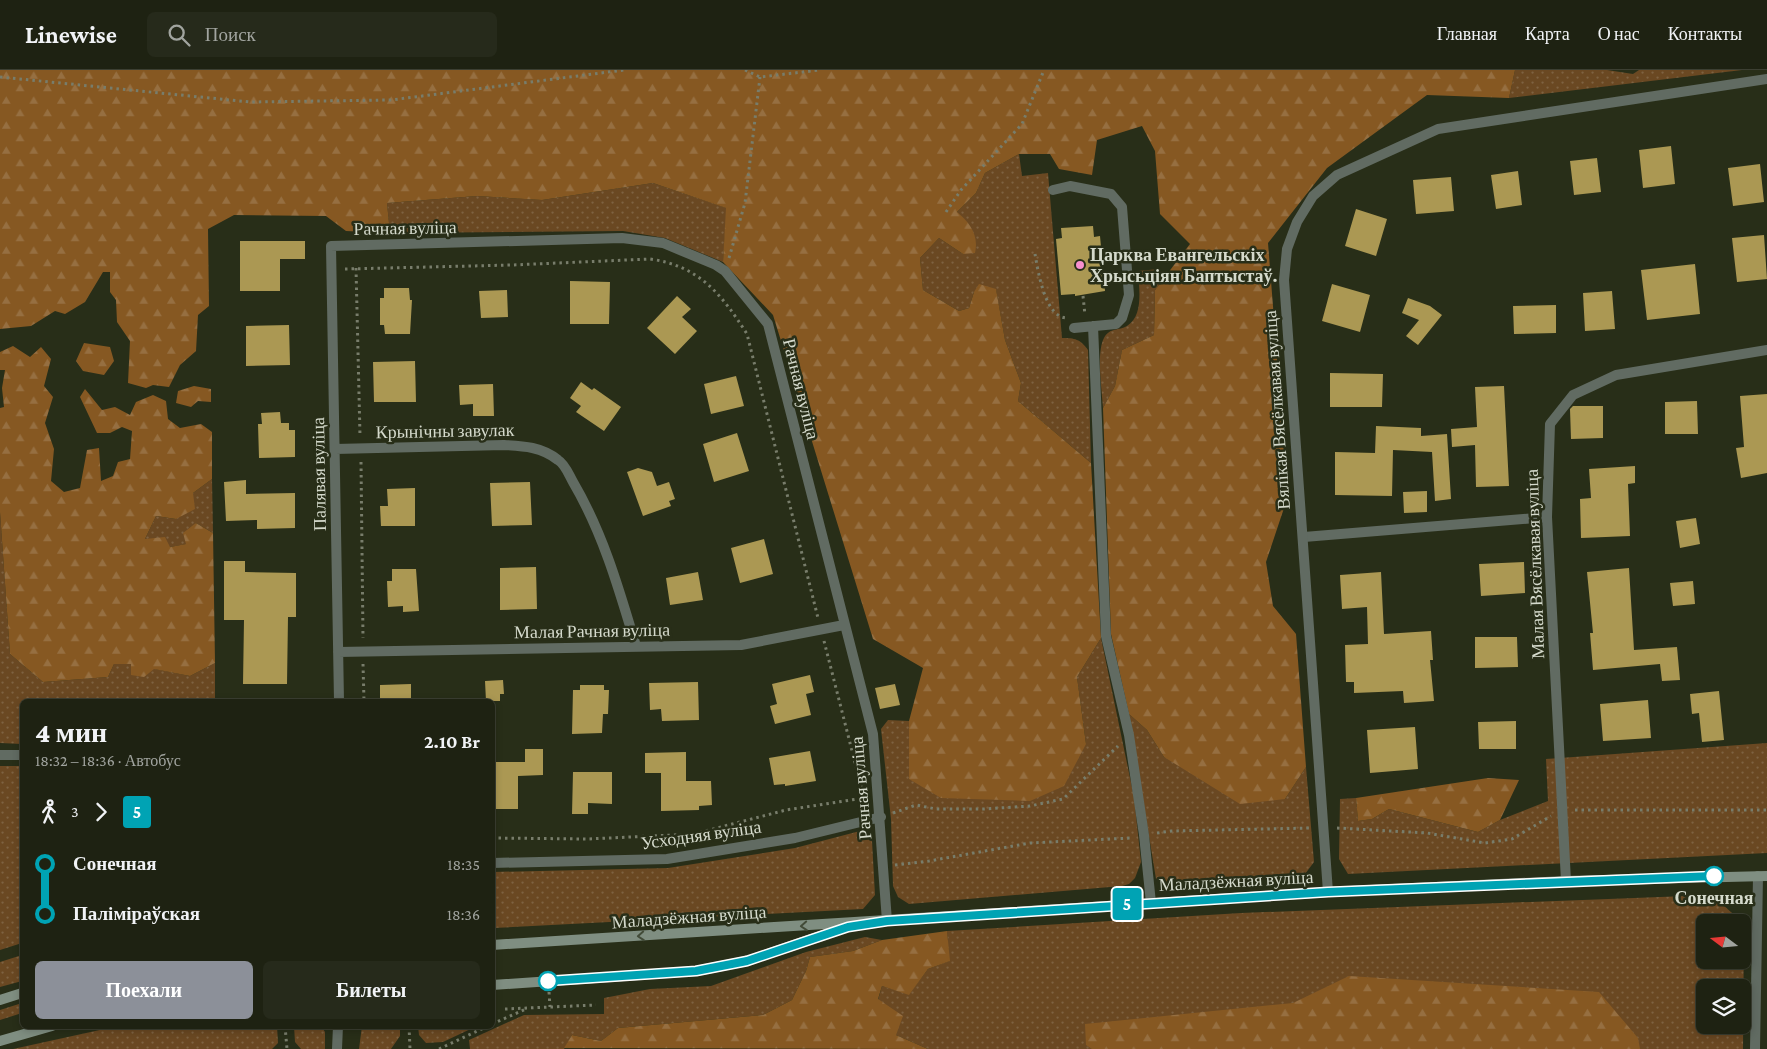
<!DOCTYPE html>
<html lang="ru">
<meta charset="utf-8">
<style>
body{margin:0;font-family:"Crimson Pro",serif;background:#262a1b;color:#f1f3f6;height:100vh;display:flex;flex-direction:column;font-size:19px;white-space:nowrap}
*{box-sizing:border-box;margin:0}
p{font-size:16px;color:#a1a49f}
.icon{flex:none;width:28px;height:28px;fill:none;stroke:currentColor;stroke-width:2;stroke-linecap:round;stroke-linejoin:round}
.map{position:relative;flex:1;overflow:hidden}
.panel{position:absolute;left:20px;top:629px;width:475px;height:330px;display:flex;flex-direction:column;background:#1e2212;border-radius:8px;box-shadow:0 2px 8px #0003,0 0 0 1px #3c3f32}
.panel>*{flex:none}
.badge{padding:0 10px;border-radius:4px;font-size:18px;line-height:32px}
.needle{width:32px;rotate:286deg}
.tools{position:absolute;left:1696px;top:844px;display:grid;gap:10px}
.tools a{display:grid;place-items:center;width:55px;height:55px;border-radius:8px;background:#1e2212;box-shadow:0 2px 8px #0003,0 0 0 1px #3c3f32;font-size:25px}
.map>.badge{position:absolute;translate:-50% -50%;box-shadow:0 0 0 2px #fff}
.legs{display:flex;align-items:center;gap:8px;height:55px;padding:0 15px;font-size:16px}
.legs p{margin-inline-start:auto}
.head{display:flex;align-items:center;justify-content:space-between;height:85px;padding:0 15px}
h1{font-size:28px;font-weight:800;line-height:38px}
.button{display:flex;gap:10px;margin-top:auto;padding:10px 15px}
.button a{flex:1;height:58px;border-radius:8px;background:#8c9099;color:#fff;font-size:20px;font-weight:800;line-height:58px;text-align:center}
.button a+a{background:#262a1b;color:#f1f3f6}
ul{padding:0 15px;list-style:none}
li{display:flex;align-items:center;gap:18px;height:50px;font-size:19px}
li i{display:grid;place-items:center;width:8px;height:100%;margin:0 6px;background:currentColor}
li i::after{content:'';width:12px;height:12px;margin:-6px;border:4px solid;border-radius:50%;background:#1e2212}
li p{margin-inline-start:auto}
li:first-child i{background:linear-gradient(#0000 50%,currentColor 0)}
li:last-child i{background:linear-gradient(currentColor 50%,#0000 0)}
header{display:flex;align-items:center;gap:30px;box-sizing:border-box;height:70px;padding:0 25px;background:#1e2212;border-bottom:1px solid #3c3f32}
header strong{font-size:24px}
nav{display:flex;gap:28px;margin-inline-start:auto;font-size:18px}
.search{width:350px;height:45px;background:#262a1b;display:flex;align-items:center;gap:12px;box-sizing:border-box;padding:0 18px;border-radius:8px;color:#a1a49f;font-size:19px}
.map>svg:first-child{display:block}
</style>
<header>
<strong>Linewise</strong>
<div class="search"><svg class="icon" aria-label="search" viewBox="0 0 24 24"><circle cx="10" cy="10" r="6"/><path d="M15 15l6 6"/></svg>Поиск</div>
<nav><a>Главная</a><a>Карта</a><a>О нас</a><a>Контакты</a></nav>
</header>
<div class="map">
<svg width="1767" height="979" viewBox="0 0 1767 979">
<defs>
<pattern id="grass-dots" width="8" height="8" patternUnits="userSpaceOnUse" patternTransform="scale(1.25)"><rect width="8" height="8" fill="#6a4822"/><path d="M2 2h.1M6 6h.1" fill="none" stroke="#7e6241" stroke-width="1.8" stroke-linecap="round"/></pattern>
<pattern id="forest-firs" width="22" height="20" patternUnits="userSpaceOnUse" patternTransform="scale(1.25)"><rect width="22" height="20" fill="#865822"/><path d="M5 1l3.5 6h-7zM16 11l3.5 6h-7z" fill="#966f41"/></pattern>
</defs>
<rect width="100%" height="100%" fill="#282e18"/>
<path fill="url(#grass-dots)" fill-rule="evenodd" d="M1515 0H1607L1633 4 1639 0H1742L1509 28Z
M1019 84 1022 106 1048 103 1062 268C1075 268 1080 269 1088 280L1091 393 1018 331 1021 313 1005 270 996 220 974 222 969 238 959 241 923 220 920 188 939 168 963 184 957 142 976 123 985 103Z
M653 113 727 138 723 192 665 168 623 161 390 163 387 133 477 126 542 130Z
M1159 199 1166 205 1155 220 1154 265 1122 280 1115 316 1103 338C1102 320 1096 283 1104 268 1110 257 1119 261 1127 256 1144 246 1139 217 1138 201Z
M212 409 213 463 196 453 187 474 170 477 145 469 156 446 176 449 193 423Z
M0 442 10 584 43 612 108 607 114 594H131L190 606 215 593V631H22V674L0 673Z
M1101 568 1134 727 1141 792 1135 808 1129 814 1122 816 909 834 898 827 893 816 891 749 881 659 888 650 909 651V708L1086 674 1077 607Z
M1129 644 1147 660 1164 687 1285 729 1306 697 1314 792 1305 804 1167 813 1156 809Z
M1767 673V783L1348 804 1339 789 1340 729 1356 728 1358 751 1372 749 1389 739 1478 762 1500 750 1548 731 1546 689Z
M0 696H22V873L0 880Z
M860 761 872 771 875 825 863 839 493 858V802L668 798 795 778Z
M1712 825 1742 852H1705V890H1742V853L1744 854 1743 979H928L896 965 878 930 882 916 909 924 928 899 949 891 947 861 1241 843ZM1705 918H1742V955H1705Z
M865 867 882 870 853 881 810 887 806 901 792 930 763 945 618 958 601 971 572 965 564 979H470L469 970 524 945 604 944V928L650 919 711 916 806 882Z
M22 885V911L0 917V892Z
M22 933V943L0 950V940Z
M118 956H277L278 973 272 979H13Z
M294 956H321L325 962V979H301L295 972Z
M362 956H400V966L391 979H359Z
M418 956H477L443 972 426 973 419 965Z"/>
<path fill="url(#forest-firs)" d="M0 0H1515L1509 28 1427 25 1327 98 1268 173 1288 426 1266 492 1273 536 1296 564 1306 697 1285 729 1240 734 1164 687 1147 660 1129 644 1111 564 1103 338 1115 316 1122 280 1154 265 1155 220 1190 174 1160 144 1155 81 1142 56 1097 70 1092 105 1059 99 1050 84H1019L985 103 976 123 957 142C970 153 979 165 975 183L963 184 939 168 920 188 923 220 959 241 969 238 974 222 979 214 996 219 1005 270 1021 313 1018 331 1091 393 1101 568 1077 607 1086 674 1064 716 1030 731 941 728 909 709V651L923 598 873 569 773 245 723 192 726 138 653 113 542 130 477 126 387 133 390 163 346 161 326 146 234 145 208 159 209 236 198 245 196 281 180 295 169 317 153 315 146 318 128 313 130 271 117 252 116 230 110 222V202H103L85 232 65 244 55 241 31 256 0 259Z
M84 273 110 277 114 291 104 305 83 301 76 291Z
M13 276 30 287 41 277 51 289 44 316 53 327 45 353 54 379 51 411 64 422 80 418 87 380 99 378 101 411 113 406 118 392 130 389 132 361 122 357 110 363H97L80 327 85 319 102 340 115 337 130 345 136 332 153 325 166 331 168 349 180 358 201 354 212 362V409L193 423 195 439 176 449 156 446 145 469 165 467 170 477 186 474 183 463 196 453 213 463 215 593 190 606 154 599 144 607 131 605V594H114L108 607 43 612 10 584 0 442V338L4 337 2 318 5 300H0V282Z
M194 316 211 319V332L198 331 191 337 176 333 178 321Z
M1488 708 1519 710 1500 750 1478 762 1389 739 1372 749 1358 751 1356 728Z
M947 861 950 891 928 899 909 925 882 916 878 929 903 946 896 965 928 979 564 978 572 965 601 971 618 958 763 945 792 930 806 901 810 887 853 881 882 870Z
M1349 906 1599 922 1638 968 1640 979H1092L1086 975 1085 954 1293 933Z"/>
<path fill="#ab9853" d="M1671 76 1675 114 1643 118 1639 80Z
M1597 88 1601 122 1574 125 1570 91Z
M1760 94 1764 132 1733 136 1728 98Z
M1518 101 1522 135 1496 139 1491 105Z
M1451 107 1454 141 1416 144 1413 110Z
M1356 139 1387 149 1376 186 1345 176Z
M1093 156 1094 167 1100 166 1105 221 1075 226V224L1061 225 1056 169 1062 168 1061 158Z
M1764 165 1767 209 1737 212 1732 168Z
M240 171H305V189H280V221H240Z
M1695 194 1700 244 1647 250 1641 200Z
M570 211 610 212 609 254H570Z
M1332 214 1370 225 1360 262 1322 251Z
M384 218H409L410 230H412L410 264H385L384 255H380V228H384Z
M507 220 508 247 481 248 479 221Z
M1612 221 1615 259 1585 261 1583 223Z
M677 226 691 239 682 247 697 261 675 284 647 258Z
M1408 228 1430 236 1442 245 1418 275 1406 266 1419 250 1402 243Z
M1556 235V263L1514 264 1513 236Z
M289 255 290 295 246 296V256Z
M415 291 416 332H374L373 292Z
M1330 303 1383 304 1382 337H1330Z
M736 306 744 336 711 344 704 314Z
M581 312 592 320 594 318 621 337 604 361 576 342 581 336 570 328Z
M493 314 494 346H473V334L460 335 459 315Z
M1504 316 1509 416 1476 417 1475 375 1452 377 1451 359 1477 357 1475 317Z
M1767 324V403L1741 408 1736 378 1744 377 1740 326Z
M1697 331 1698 364H1665V332Z
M1573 336H1603V368L1571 369 1570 339Z
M280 342 281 353H289V360H295V387L259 388 258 354H262L261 343Z
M1376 356 1421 358V366L1447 364 1451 429 1435 431 1432 382 1393 380 1392 426 1335 425V382L1375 383Z
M737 363 749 401 714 412 703 374Z
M1635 396V413L1628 414 1630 466 1581 468 1580 429 1591 428 1589 399Z
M638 398 652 402 657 416 669 412 675 429 669 431 671 436 643 446 627 402Z
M246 410V424L295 423V458L257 459V450L226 451 224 412Z
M530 412 532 455 492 456 490 413Z
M415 418V456H381L380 436H388L387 419Z
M1427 421V442L1404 443 1403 422Z
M1696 448 1700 474 1680 478 1676 451Z
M764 469 773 504 740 513 731 478Z
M224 491H245V502L296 503V547H288L287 614H243L244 550H224Z
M1524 492 1525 523 1481 526 1479 494Z
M536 497 537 539 500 540V498Z
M1629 498 1634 580 1677 577 1680 610 1662 611 1660 594 1593 600 1590 563H1593L1587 502Z
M392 499H416L419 541 403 542V536L388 537 387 511H392Z
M698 502 703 530 670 535 666 508Z
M1381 502 1384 564 1431 561 1433 590H1430L1434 631 1404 633 1403 621 1354 623V612H1346L1345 575 1368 574 1367 537 1342 539 1340 505Z
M1693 511 1695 534 1673 536 1670 513Z
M1475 567H1517L1518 597 1475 598Z
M810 605 814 622 806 624 811 645 775 654 770 636 777 634 772 614Z
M503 610 504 624H500V631H486L485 611Z
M698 612 699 650 662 651 661 639 650 640 649 613Z
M411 614V631H380V615Z
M895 614 900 635 880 639 875 618Z
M580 615H604V620H609L608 644H603L602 663 572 664 573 620H580Z
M1719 621 1724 670 1702 672 1699 643 1692 644 1690 624Z
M1648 630 1651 668 1603 671 1600 634Z
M1516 651V679H1479L1478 652Z
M1415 657 1418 699 1370 703 1367 660Z
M525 679H543V705L518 706V739H492V692H525Z
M810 681 816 711 785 716V714L774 715 769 688Z
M686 682V711H711L712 735 699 736V740L661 741V703H645V683Z
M573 702H612V734L588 733V744H572Z"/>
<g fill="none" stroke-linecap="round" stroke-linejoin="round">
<path stroke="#787d6b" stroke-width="3" stroke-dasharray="2.5 4" stroke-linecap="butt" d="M745 0 760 7 820 0
M0 7 250 32 391 30 624 0
M946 142 961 120 1022 54 1044 0
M1035 184C1038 201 1045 248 1067 248
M729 188 745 133 760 7
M356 198 360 366
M345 199 512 195 650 189C700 196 722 225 747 264L818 548
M1083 226 1085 245
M361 392 363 568
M824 571 862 720
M363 594 364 631
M1575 740H1767
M893 743 916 735 936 739H983L1030 736 1063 729 1118 676
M1337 758 1427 763 1485 773 1512 769 1551 746
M1157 763 1171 761 1311 758
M492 768 588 769 694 764 786 740 864 728
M895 795 929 791 1030 773 1131 768
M549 922 550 937
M505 939 596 935
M492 954 526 939
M285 956 287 979
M409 956 410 979
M439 979 488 956"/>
<path stroke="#616b62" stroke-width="10" d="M1053 120 1070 116 1111 124 1122 137 1129 225 1122 248 1116 254 1074 258
M1093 256 1106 566 1129 665 1144 765 1151 833
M1304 467 1547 447
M0 685H22"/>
<path stroke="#616b62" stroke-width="10" d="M335 379 504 375C524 376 542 377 558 390 565 394 569 405 573 412 603 463 619 519 636 576
M338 582 741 575 844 555
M339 631 331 176 622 168 663 173 716 195 725 201 768 254 873 664 887 851
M492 793 667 789 795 768 881 747
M1566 811 1547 447 1550 354 1573 325 1616 305 1767 280
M1328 822 1284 210 1287 179 1297 152 1313 126 1337 105 1438 59 1767 9
M337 979 338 956
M1755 979 1758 806"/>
<path stroke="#7f8e81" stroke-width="10" d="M492 875 1328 822 1566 811 1767 806
M492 915 696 901 747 891 847 857
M0 930 22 923
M0 971 52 956"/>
</g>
<defs><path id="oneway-chevron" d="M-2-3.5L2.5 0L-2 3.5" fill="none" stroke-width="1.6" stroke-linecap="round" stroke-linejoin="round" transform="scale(1.25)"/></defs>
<g stroke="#424b38">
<use href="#oneway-chevron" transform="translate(804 856) rotate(176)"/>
<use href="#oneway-chevron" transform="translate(641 866) rotate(176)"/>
</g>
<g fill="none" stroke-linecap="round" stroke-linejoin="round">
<g stroke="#fff" stroke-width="11">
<path id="line-1" d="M548 911 696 901 747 891 848 857 887 851 1328 822 1714 806"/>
</g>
<use href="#line-1" stroke="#00a3b4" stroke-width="8"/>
</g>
<circle fill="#f790ce" stroke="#282e18" stroke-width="2" cx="1080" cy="195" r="5"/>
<g fill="#fff" stroke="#00a3b4" stroke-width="2.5">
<circle cx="1714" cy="806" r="9"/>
<circle cx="548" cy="911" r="9"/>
</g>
<g text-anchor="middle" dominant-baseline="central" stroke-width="5" stroke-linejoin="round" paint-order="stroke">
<g font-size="18" fill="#d5dacc" stroke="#282e18">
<text transform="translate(405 158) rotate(-1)">Рачная вуліца</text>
<text transform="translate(801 319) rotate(76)">Рачная вуліца</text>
<text transform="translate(1277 340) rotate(-94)">Вялікая Вясёлкавая вуліца</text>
<text transform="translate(445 361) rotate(-1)">Крынічны завулак</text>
<text transform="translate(319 404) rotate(-91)">Палявая вуліца</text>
<text transform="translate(1535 494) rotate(-92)">Малая Вясёлкавая вуліца</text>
<text transform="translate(592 561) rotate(-1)">Малая Рачная вуліца</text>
<text transform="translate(861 718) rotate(-95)">Рачная вуліца</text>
<text transform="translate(701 765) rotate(-8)">Усходняя вуліца</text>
<text transform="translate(1236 811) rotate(-3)">Маладзёжная вуліца</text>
<text transform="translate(689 847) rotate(-4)">Маладзёжная вуліца</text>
</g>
<g font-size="18" font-weight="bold" fill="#d5dacc" stroke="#282e18" text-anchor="start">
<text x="1090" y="185">Царква Евангельскіх<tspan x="1090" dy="21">Хрысьціян Баптыстаў.</tspan></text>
</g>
<g font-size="18" font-weight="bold" fill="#d5dacc" stroke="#282e18">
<text x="1714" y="828">Сонечная</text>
</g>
</g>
</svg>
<div class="tools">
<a><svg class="needle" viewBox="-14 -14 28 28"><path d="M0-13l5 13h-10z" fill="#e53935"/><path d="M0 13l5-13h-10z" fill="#a1a49f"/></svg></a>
<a><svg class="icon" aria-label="layers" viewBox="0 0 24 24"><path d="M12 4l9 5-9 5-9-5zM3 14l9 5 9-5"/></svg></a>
</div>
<b class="badge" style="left:1127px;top:834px;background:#00a3b4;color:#fff">5</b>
<section class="panel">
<div class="head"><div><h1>4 мин</h1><p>18:32 – 18:36 · Автобус</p></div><b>2.10 Br</b></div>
<div class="legs"><svg class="icon" aria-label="walk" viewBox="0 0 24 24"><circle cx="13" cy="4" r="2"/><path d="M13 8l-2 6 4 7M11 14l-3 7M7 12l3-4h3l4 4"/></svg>3<svg class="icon" aria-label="forward" viewBox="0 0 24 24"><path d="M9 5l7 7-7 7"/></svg><b class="badge" style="background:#00a3b4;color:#fff">5</b></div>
<ul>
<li><i style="color:#00a3b4"></i><b>Сонечная</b><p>18:35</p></li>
<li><i style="color:#00a3b4"></i><b>Паліміраўская</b><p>18:36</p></li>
</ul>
<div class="button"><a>Поехали</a><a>Билеты</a></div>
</section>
</div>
